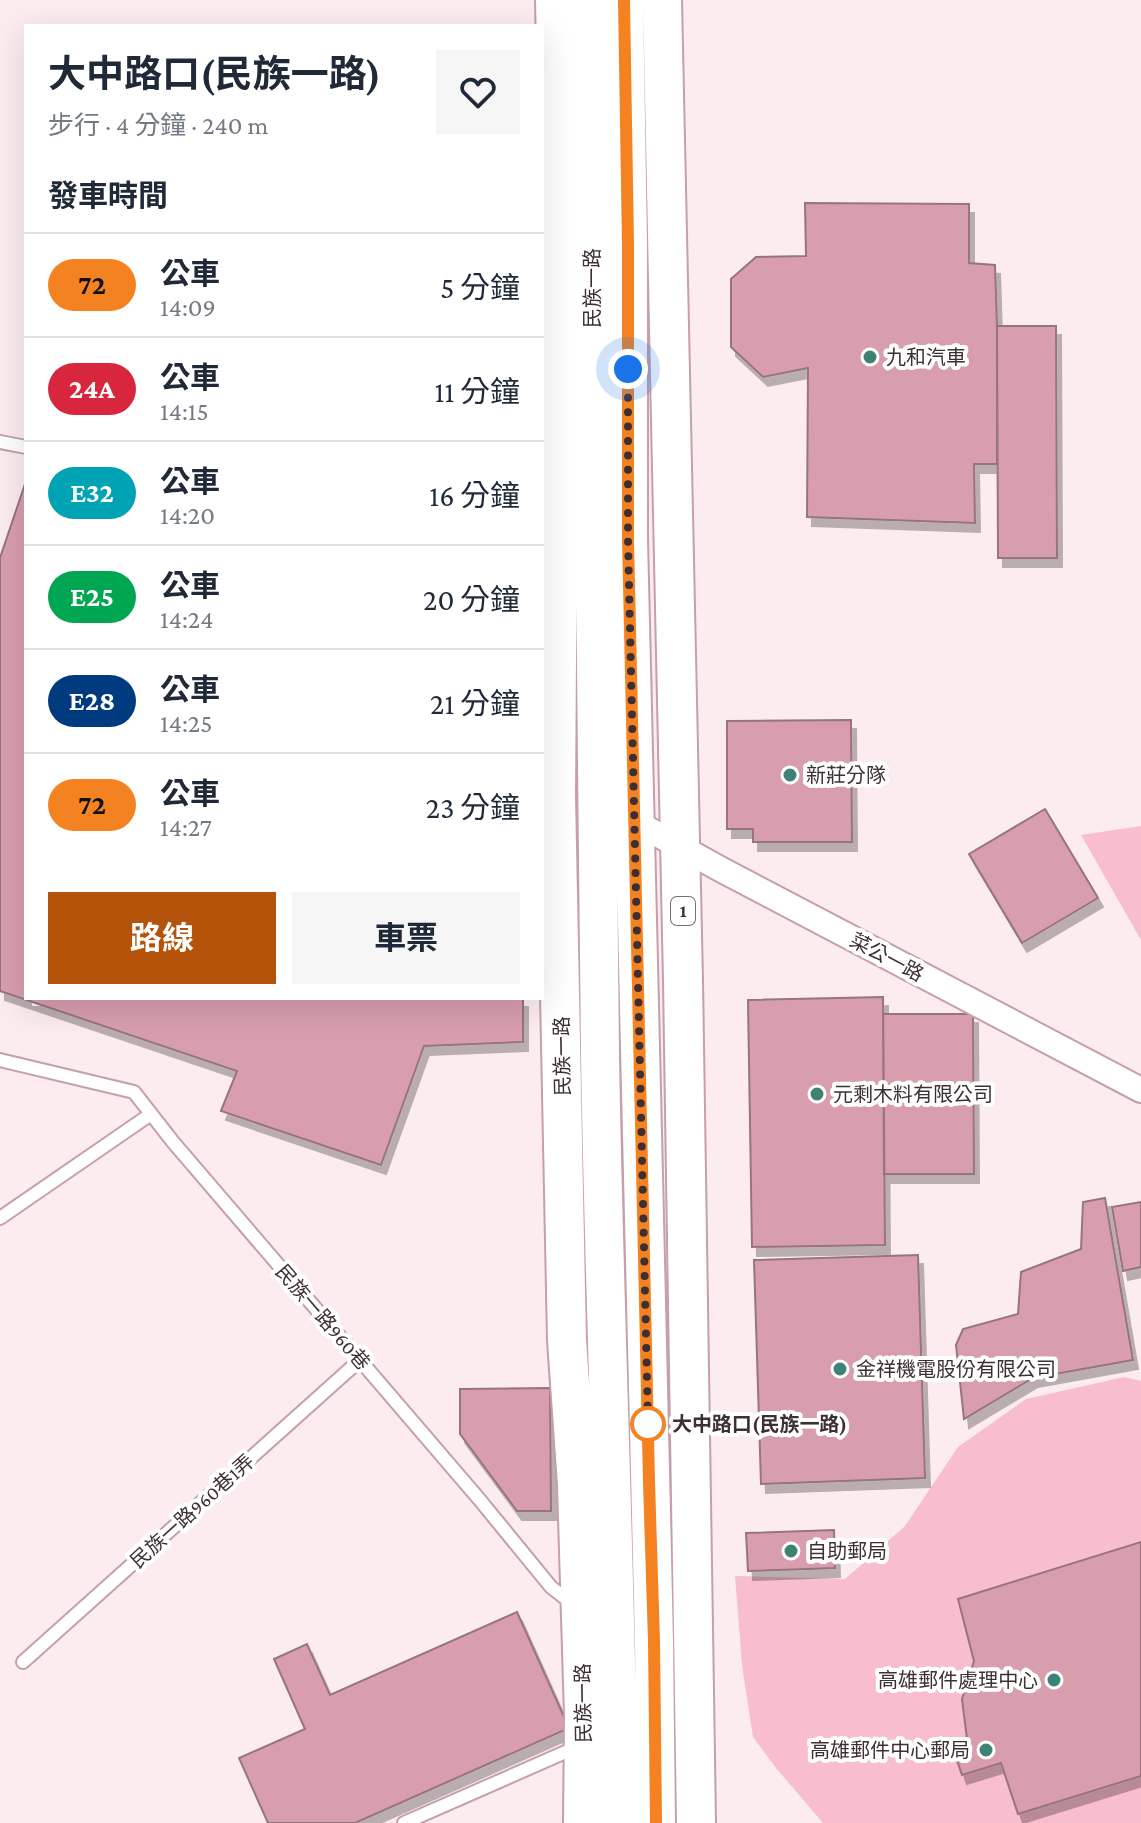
<!DOCTYPE html>
<html lang="zh-TW">
<meta charset="utf-8">
<style>
body{margin:0;font-family:"Crimson Pro","Noto Sans TC",serif;background:#f6f6f7;color:#1f2937;height:100vh;display:flex;flex-direction:column;font-size:30px;white-space:nowrap}
*{box-sizing:border-box;margin:0}
p{font-size:26px;color:#747a83}
.icon{flex:none;width:44px;height:44px;fill:none;stroke:currentColor;stroke-width:2;stroke-linecap:round;stroke-linejoin:round}
.map{position:relative;flex:1;overflow:hidden}
.panel{position:absolute;left:24px;top:24px;width:520px;height:976px;display:flex;flex-direction:column;background:#fff;border-radius:0px;box-shadow:0 8px 32px #0002}
.panel>*{flex:none}
.badge{padding:0 16px;border-radius:26px;font-size:28px;line-height:52px}
.you{position:absolute;width:40px;height:40px;margin:-20px;border:6px solid #fff;border-radius:50%;background:#1a73e8;box-shadow:0 0 0 12px #1a73e833}
.map>.badge{position:absolute;translate:-50% -50%;box-shadow:0 0 0 4px #fff}
h2{padding:0 24px;font-size:30px;line-height:72px}
.round{display:grid;place-items:center;flex:none;width:84px;height:84px;border-radius:0px;background:#f6f6f7}
.headline{display:flex;align-items:center;justify-content:space-between;height:136px;padding:0 24px}
h1{font-size:38px;font-weight:700;line-height:60px}
.primary-button{display:flex;gap:16px;margin-top:auto;padding:16px 24px}
.primary-button a{flex:1;height:92px;border-radius:0px;background:#b45309;color:#fff;font-size:32px;font-weight:700;line-height:92px;text-align:center}
.primary-button a+a{background:#f6f6f7;color:#1f2937}
ul{padding:0;list-style:none}
li{display:flex;align-items:center;gap:24px;height:104px;padding:0 24px;border-top:2px solid #e0e1e3}
li div{flex:1}
li b{display:block;font-size:30px}
li em{font-style:normal}
li .badge{min-width:88px;font-weight:700;text-align:center}
.map>svg:first-child{display:block}
</style>
<div class="map">
<svg width="1141" height="1823" viewBox="0 0 1141 1823">
<defs>
<filter id="shadow"><feDropShadow dx="5" dy="9" stdDeviation="0" flood-color="#0004"/></filter>
</defs>
<rect width="100%" height="100%" fill="#fcecf0"/>
<path fill="#f8becd" d="M1141 826V940L1081 835Z
M1124 1377 1141 1381V1823H823L776 1768 753 1737 742 1665 735 1576 845 1579 905 1526 958 1447 1026 1399Z"/>
<path fill="#d89eae" stroke="#97747d" stroke-width="2" filter="url(#shadow)" d="M805 203 969 204V263L995 265 997 326V464H974L975 523 807 517 808 368 763 377 731 347V279L756 257 806 256Z
M997 326H1056L1057 558H998Z
M25 484H26V998H523V1042L424 1046 381 1165 221 1111 237 1071 0 991V558Z
M851 720 852 842H753V829H727V721Z
M1045 809 1098 898 1022 943 969 854Z
M883 997 885 1245 752 1247 748 1000Z
M883 1014H973L974 1174H884Z
M1105 1198 1133 1360 1033 1378 964 1419 956 1345 963 1329 1018 1314 1021 1272 1081 1249 1083 1202Z
M1141 1202V1267L1123 1271 1112 1207Z
M918 1255 925 1478 761 1484 754 1260Z
M550 1388 551 1511H517L460 1434V1389Z
M834 1530 835 1568 748 1571 746 1533Z
M1141 1542V1776L1018 1814 1001 1763 962 1775 951 1743 967 1739 962 1699 974 1661 958 1599Z
M517 1612 569 1728 355 1823H268L239 1758 305 1729 274 1659 307 1644 330 1695Z"/>
<g fill="none" stroke-linecap="round" stroke-linejoin="round">
<g stroke="#c59fa9" stroke-width="16">
<path id="lane" d="M0 442 26 447
M0 1060 134 1092 173 1142 479 1499 551 1587 574 1605
M0 1218 151 1114
M23 1662 360 1360
M404 1823 577 1747"/>
</g>
<g stroke="#c59fa9" stroke-width="28">
<path id="street" d="M628 818 722 870 1141 1090"/>
</g>
<g stroke="#c59fa9" stroke-width="42">
<path id="primary" d="M555 0 560 241 556 797 567 1340 577 1485 584 1715 583 1823
M589 0C594 351 594 702 600 1054 604 1310 616 1566 619 1823
M624 0 628 244V539L654 1641 656 1823
M662 0C675 608 690 1215 696 1823"/>
</g>
<use href="#lane" stroke="#fff" stroke-width="12"/>
<use href="#street" stroke="#fff" stroke-width="24"/>
<use href="#primary" stroke="#fff" stroke-width="38"/>
</g>
<g fill="none" stroke-linecap="round" stroke-linejoin="round">
<g stroke="#fff" stroke-width="18">
<path id="line" d="M624 0 628 244V539L649 1482 654 1641 656 1823"/>
</g>
<use href="#line" stroke="#f58220" stroke-width="12"/>
<path stroke="#3e2f33" stroke-width="8" stroke-dasharray="0 14.4" d="M628 369V539L648 1424"/>
</g>
<g fill="#3e8276" stroke="#fff" stroke-width="3">
<circle cx="870" cy="357" r="8"/>
<circle cx="790" cy="775" r="8"/>
<circle cx="817" cy="1094" r="8"/>
<circle cx="840" cy="1369" r="8"/>
<circle cx="791" cy="1551" r="8"/>
<circle cx="1054" cy="1680" r="8"/>
<circle cx="986" cy="1750" r="8"/>
</g>
<circle fill="#fff" stroke="#f58220" stroke-width="4" cx="648" cy="1424" r="16"/>
<g text-anchor="middle" dominant-baseline="central" stroke-width="8" stroke-linejoin="round" paint-order="stroke">
<rect fill="#fff" stroke="#786d70" stroke-width="2" x="671" y="897" width="24" height="28" rx="6"/>
<g font-size="18" font-weight="bold" fill="#3e2f33">
<text x="683" y="911">1</text>
</g>
<g font-size="20" fill="#3e2f33" stroke="#fff">
<text transform="translate(592 288) rotate(-90)">民族一路</text>
<text transform="translate(887 957) rotate(28)">菜公一路</text>
<text transform="translate(562 1056) rotate(-91)">民族一路</text>
<text transform="translate(323 1317) rotate(49)">民族一路960巷</text>
<text transform="translate(192 1511) rotate(-42)">民族一路960巷1弄</text>
<text transform="translate(583 1703) rotate(-91)">民族一路</text>
</g>
<g font-size="20" fill="#3e2f33" stroke="#fff" text-anchor="start">
<text x="886" y="357">九和汽車</text>
<text x="806" y="775">新莊分隊</text>
<text x="833" y="1094">元剩木料有限公司</text>
<text x="856" y="1369">金祥機電股份有限公司</text>
<text x="807" y="1551">自助郵局</text>
<text x="1038" y="1680" text-anchor="end">高雄郵件處理中心</text>
<text x="970" y="1750" text-anchor="end">高雄郵件中心郵局</text>
</g>
<g font-size="20" font-weight="bold" fill="#3e2f33" stroke="#fff" text-anchor="start">
<text x="672" y="1424">大中路口(民族一路)</text>
</g>
</g>
</svg>
<div class="you" style="left:628px;top:369px"></div>
<section class="panel">
<div class="headline"><div><h1>大中路口(民族一路)</h1><p>步行 · 4 分鐘 · 240 m</p></div><a class="round"><svg class="icon" aria-label="heart" viewBox="0 0 24 24"><path d="M12 20l-8-8c-3-5 5-10 8-4 3-6 11-1 8 4z"/></svg></a></div>
<h2>發車時間</h2>
<ul>
<li><span class="badge" style="background:#f58220;color:#111">72</span><div><b>公車</b><p>14:09</p></div><em>5 分鐘</em></li>
<li><span class="badge" style="background:#d7263d;color:#fff">24A</span><div><b>公車</b><p>14:15</p></div><em>11 分鐘</em></li>
<li><span class="badge" style="background:#00a3b4;color:#fff">E32</span><div><b>公車</b><p>14:20</p></div><em>16 分鐘</em></li>
<li><span class="badge" style="background:#00a651;color:#fff">E25</span><div><b>公車</b><p>14:24</p></div><em>20 分鐘</em></li>
<li><span class="badge" style="background:#003b80;color:#fff">E28</span><div><b>公車</b><p>14:25</p></div><em>21 分鐘</em></li>
<li><span class="badge" style="background:#f58220;color:#111">72</span><div><b>公車</b><p>14:27</p></div><em>23 分鐘</em></li>
</ul>
<div class="primary-button"><a>路線</a><a>車票</a></div>
</section>
</div>
